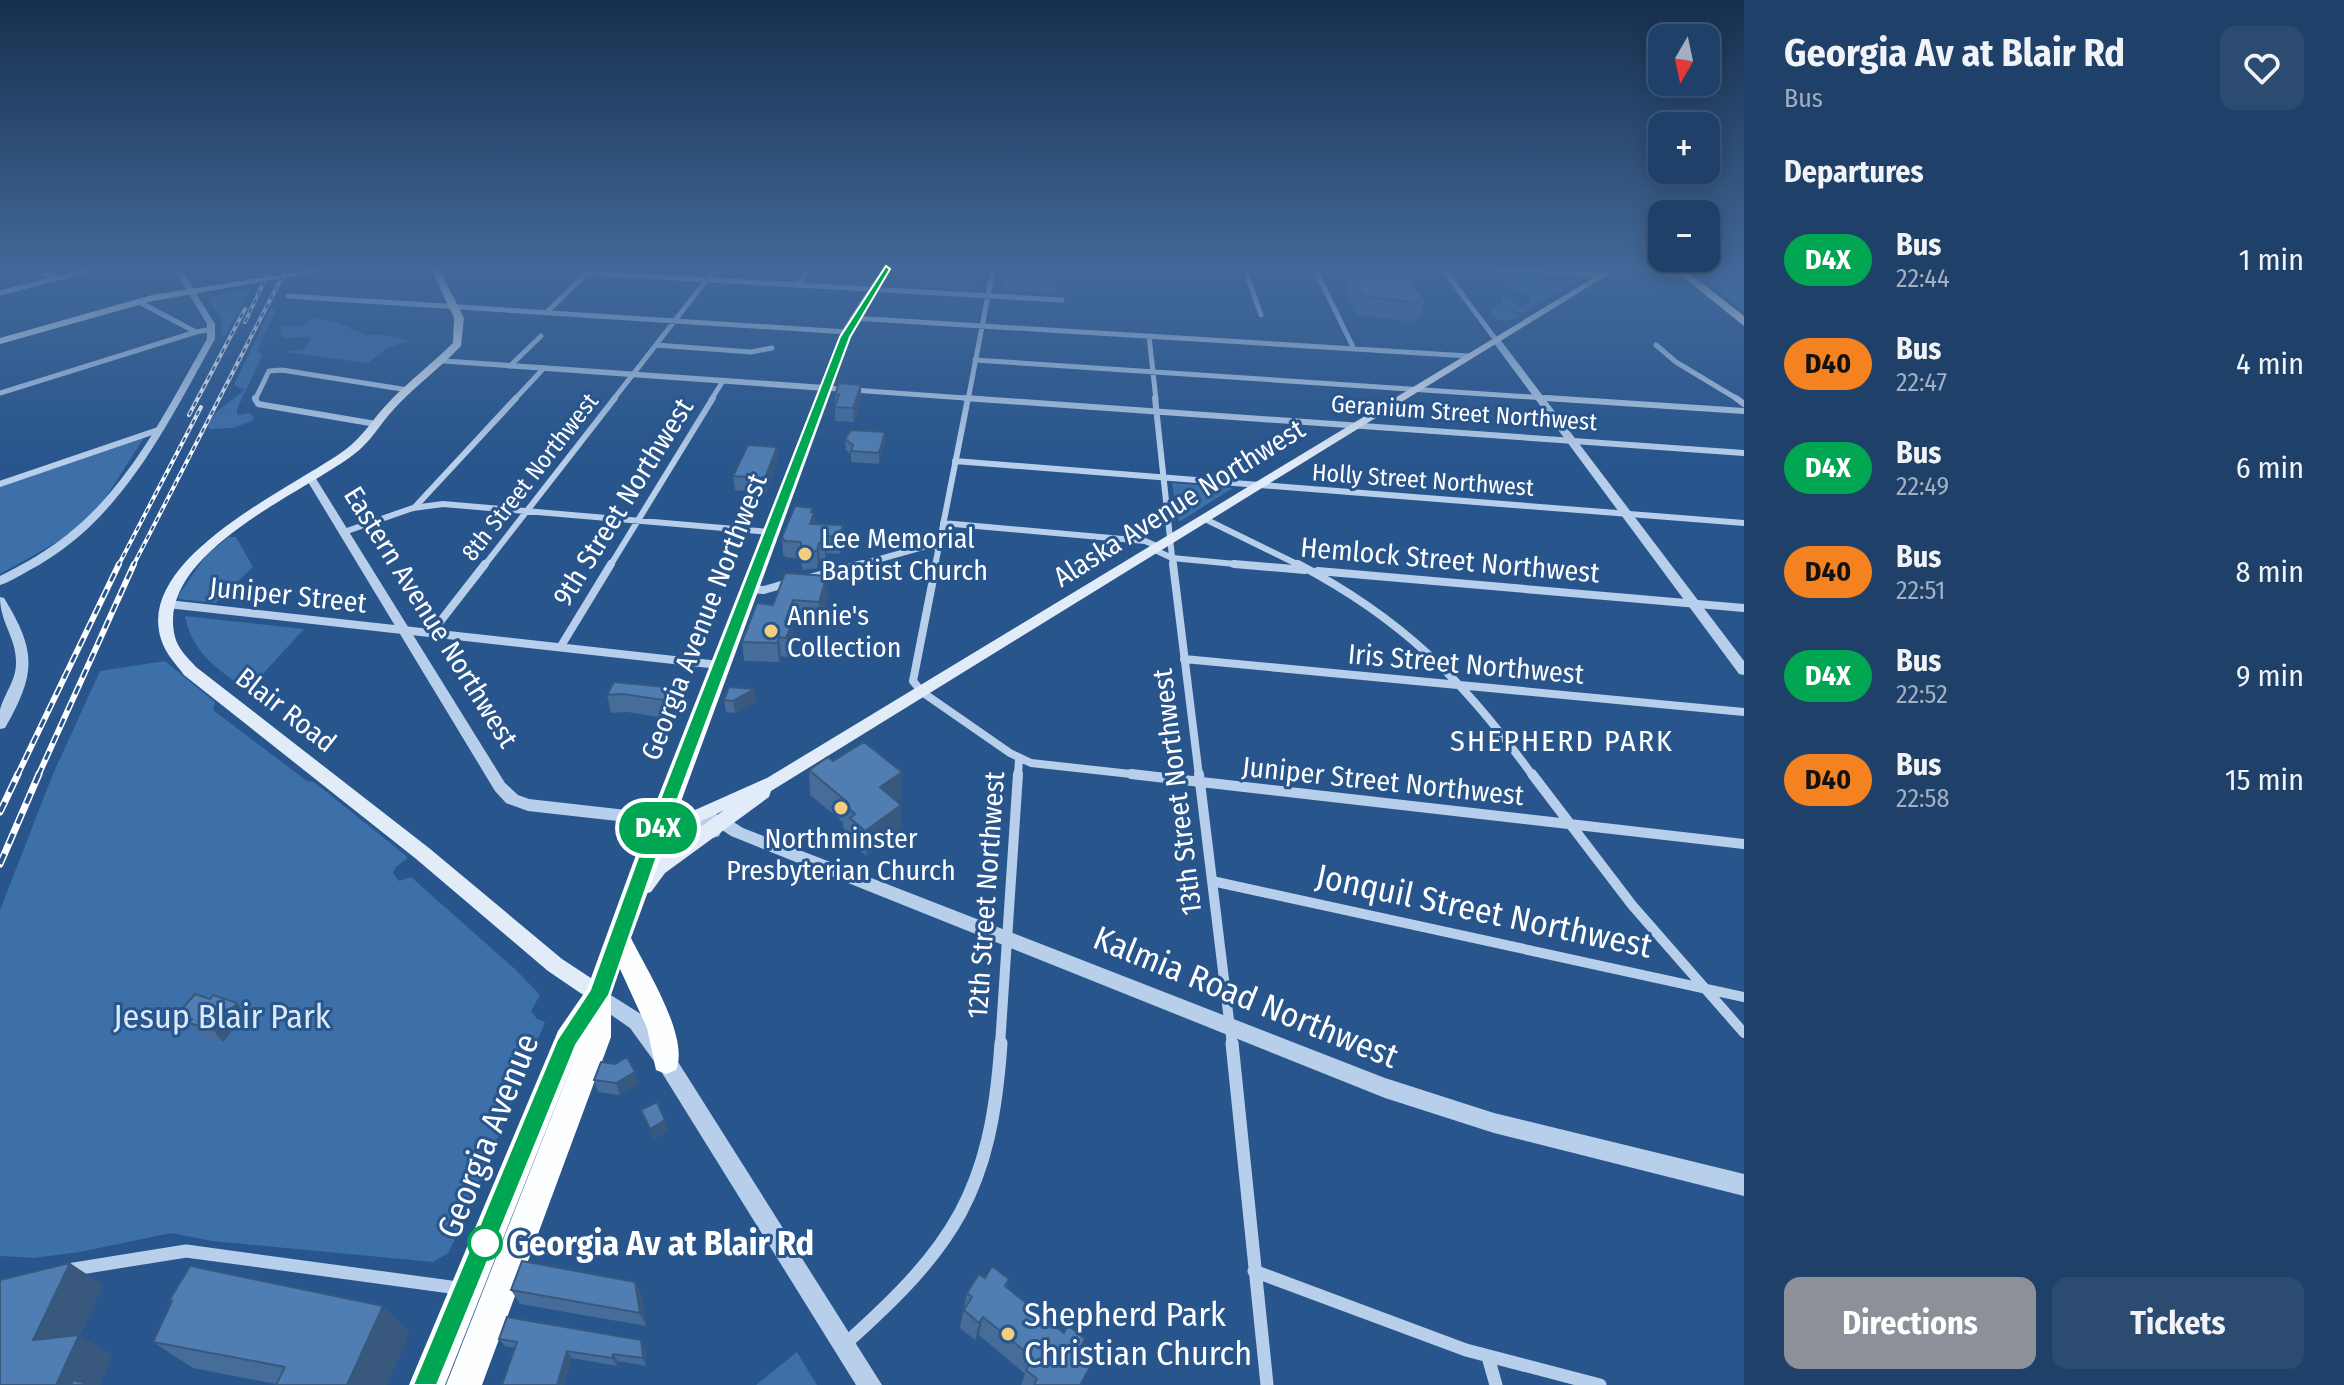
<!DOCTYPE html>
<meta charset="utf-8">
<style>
body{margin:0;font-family:"Fira Sans Condensed",sans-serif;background:#2b4b71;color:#f1f3f6;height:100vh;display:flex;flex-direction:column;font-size:30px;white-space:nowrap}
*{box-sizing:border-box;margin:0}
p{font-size:26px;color:#a1afc0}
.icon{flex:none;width:44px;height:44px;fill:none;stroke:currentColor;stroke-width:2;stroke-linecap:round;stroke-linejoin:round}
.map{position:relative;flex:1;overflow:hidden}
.side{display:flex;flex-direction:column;background:#1e4069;width:600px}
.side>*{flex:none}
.badge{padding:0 16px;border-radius:26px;font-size:28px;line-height:52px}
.needle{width:52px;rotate:189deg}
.buttons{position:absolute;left:1648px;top:24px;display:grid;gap:16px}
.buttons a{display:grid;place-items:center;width:72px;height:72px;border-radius:16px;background:#1e4069;box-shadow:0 4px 20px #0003,0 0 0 2px #3c597d;font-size:40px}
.map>.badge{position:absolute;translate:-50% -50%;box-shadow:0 0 0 4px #fff}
h2{padding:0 40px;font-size:30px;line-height:72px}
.round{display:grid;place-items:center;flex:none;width:84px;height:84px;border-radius:16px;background:#2b4b71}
.overview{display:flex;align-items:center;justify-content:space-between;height:136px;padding:0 40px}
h1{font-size:38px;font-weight:700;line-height:60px}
.cta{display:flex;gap:16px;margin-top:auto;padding:16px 40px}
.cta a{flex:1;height:92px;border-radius:16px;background:#8c9099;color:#fff;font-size:32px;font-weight:700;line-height:92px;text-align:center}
.cta a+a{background:#2b4b71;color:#f1f3f6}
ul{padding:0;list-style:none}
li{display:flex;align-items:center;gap:24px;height:104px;padding:0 40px}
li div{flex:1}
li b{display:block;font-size:30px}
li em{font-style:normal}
li .badge{min-width:88px;font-weight:700;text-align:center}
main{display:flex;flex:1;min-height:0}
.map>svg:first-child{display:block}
</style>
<main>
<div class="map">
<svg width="1744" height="1385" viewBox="0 0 1744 1385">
<rect width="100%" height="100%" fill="#28558c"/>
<path fill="#3d6fa9" d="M1692 269H1744V310Z
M1495 273 1579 280 1523 313 1513 311 1512 314 1519 316C1507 323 1499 323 1489 312L1501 303 1502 296 1521 307 1529 303 1532 295 1513 289Z
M250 289 226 335 222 338 221 319 208 297Z
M271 308 275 309 274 314 257 351 263 354 237 409V415L249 413 254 417 252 421 233 428 209 429 208 424 216 412 245 390 234 385Z
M316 318 337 322 366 335H386L411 341 388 347 368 363 286 352 305 349 311 337 283 338 280 326H302Z
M145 436 101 505 66 537 0 574V486Z
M1172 483 1233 488 1179 522Z
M229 537H236L253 567 215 603 179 599 178 596 207 554Z
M185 616 304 629 247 691C219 669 192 654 185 616Z
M165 661 215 702 213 710 307 781 314 782 399 850 408 858 396 867 393 873 399 881 411 877 516 970 540 995 531 1011 537 1019 545 1022 458 1233 448 1253 433 1262 212 1241 171 1233 80 1252 34 1258 0 1256V910L53 774 100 671Z
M797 1352 817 1385H756Z"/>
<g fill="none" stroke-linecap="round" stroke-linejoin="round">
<path stroke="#b7cfea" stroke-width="5" d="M36 269 55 278
M1245 269 1261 315
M1315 269 1354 349
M1443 269 1496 340
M1490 269 1603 275
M588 273 1062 300
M799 285 808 269
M0 293 93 269
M288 296 847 332
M139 302 196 332 212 329
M546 313 591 269
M853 318 1469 356
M1149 336 1156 400
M656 345 751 352 772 348
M1656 345 1676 362 1739 400
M975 360 1576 400
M510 366 541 336
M825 388 993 400
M0 393 196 332
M255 400 269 371 282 370 408 390
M514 400 544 368
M613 400 715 269
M711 400 723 381
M968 400 993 269"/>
<path stroke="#b7cfea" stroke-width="6" d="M255 398 258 404 376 424
M965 398 1744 453
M1155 398 1173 566
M1546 398 1744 411
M1736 398 1744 404
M955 461 1744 523
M0 484 158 430
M414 508 516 398
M1205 519 1301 566
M943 523 1145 541 1159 547
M344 532 413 508 443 504 771 532
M1155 550 1172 558 1256 566
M484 566 615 398
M610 566 713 398
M855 566 923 547H938
M935 566 968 398"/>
<path stroke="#b7cfea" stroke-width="8" d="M936 564 913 681 922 692 1010 753 1031 763 1149 776
M1173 564 1199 776
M1234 564 1305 570
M1298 564C1403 619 1464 681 1533 776
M1318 571 1744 608
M809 578 862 564
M750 589 764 590 788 583
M168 604 719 665
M432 632 485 564
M561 646 611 564
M1184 659 1744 712
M1018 776 1019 759"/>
<path stroke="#b7cfea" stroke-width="10" d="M1131 774 1744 844
M1199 774 1232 1045
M1532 774 1632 905 1744 1033
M1212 881 1744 997
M1000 1045 1018 774"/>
<path stroke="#b7cfea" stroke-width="13" d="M1232 1043 1267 1385
M68 1270 186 1251 458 1288
M1254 1271 1466 1350 1600 1385
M845 1344C955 1246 991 1192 1001 1043
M1488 1357 1496 1385"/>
<path fill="#b7cfea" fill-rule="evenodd" d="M174 269H181L215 324V339C166 426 121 523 28 571 19 576 10 582 0 585V576C24 564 47 551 68 534 131 484 168 407 207 339V324Z
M1493 338H1499L1744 661V675L1739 674 1493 342Z
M439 358 825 385 830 388 825 391 436 363V359Z
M310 474 315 477 505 783 518 795 529 799 662 814 692 821 690 817 692 813C710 808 728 818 743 828L1385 1078 1494 1113 1744 1174V1196L1494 1133 1385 1098 731 836 719 828 721 832 719 836 713 838 662 826 528 811 506 803 495 791 305 477Z
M0 597 4 598C37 652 36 673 5 728L0 729C0 723 0 716 0 710 4 694 16 681 16 663 17 639 0 623 0 597Z
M598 987 644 1016 673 1054 882 1385H856L659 1068 630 1028 591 1001 589 995 591 989Z"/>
<path fill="#e2ecf9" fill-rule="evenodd" d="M317 269H335L153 301 0 344V338L152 295Z
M431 269H439L464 318 461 346C440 368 415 386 394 409 380 424 370 443 353 455 300 495 154 554 175 637 178 649 188 658 196 667L429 848 562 959 606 988 609 995 606 1002 598 1005 548 971 415 858 184 675C176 664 165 653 161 639 135 557 293 488 345 450 363 437 374 417 390 401 410 380 433 363 453 343L454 318Z
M1608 269H1617L771 791 769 797 665 873 651 892 644 894 637 892 634 886 651 863 724 810C704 821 679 832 656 825L653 820 656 815 695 810 767 778Z"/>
<path fill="#fafcff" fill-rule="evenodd" d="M1673 269H1684L1744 316V326Z"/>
<path fill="#fcfeff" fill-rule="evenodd" d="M881 269H891L853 332 631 938C646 969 690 1037 676 1070L666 1074 656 1070 647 1028 620 969 611 995V1037L482 1385H446L579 1047 445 1385H409L558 1031 587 989 644 833 841 332Z"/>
<g stroke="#fff" stroke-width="4">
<path id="rail-far2" d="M245 322 270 269
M189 415 245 309
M118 566 201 407
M133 566 286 269"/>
</g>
<g stroke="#fff" stroke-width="6">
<path id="rail-far1" d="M17 776 119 564
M38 776 134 564"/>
</g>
<g stroke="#fff" stroke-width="7">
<path id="rail" d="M0 812 18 774
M0 864 39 774"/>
</g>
<use href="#rail-far2" stroke="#28558c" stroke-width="2" stroke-dasharray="5" stroke-linecap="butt"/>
<use href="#rail-far1" stroke="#28558c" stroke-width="3" stroke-dasharray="9" stroke-linecap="butt"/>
<use href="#rail" stroke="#28558c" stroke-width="4" stroke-dasharray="11" stroke-linecap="butt"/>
</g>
<path fill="#466c99" d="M920 269H980L976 290 919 286Z
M1004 269H1060L1057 294 1002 290Z
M1370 269H1402L1425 300 1418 319 1413 318 1412 322 1357 315 1345 292 1351 274 1369 273Z
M861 385V398L854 422 835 421V394Z
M885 432V442L879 464 851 462V454L846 450 845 439Z
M777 447 778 461 766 493 735 490 733 476Z
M813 508V512H814L815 524 843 525V541L840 554 827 553 825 560H820L817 568 802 570 801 559 786 557 783 554 782 537Z
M785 573 828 594 820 620 794 618 792 625 793 641 788 657 781 656 779 662 744 661 742 642 773 605Z
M675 688 679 707 673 719 627 712 611 713 607 695Z
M754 689 756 702 735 713 726 712 724 700Z
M833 761 902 772V796L896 801 901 805V830L866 856 850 842V834L843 828V822L810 795 809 770Z
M210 999 237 1003 246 1014 223 1042 199 1035 194 1029 187 1026 177 1015Z
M635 1072 639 1083 620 1095 598 1092 594 1080Z
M985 1278 1009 1279 1007 1288 1081 1347V1385H1021L1025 1374 979 1335 975 1340 960 1328 967 1293Z
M635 1282 642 1296 646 1326 520 1304 511 1290Z
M169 1301 410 1333 276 1384 193 1368 153 1342 171 1302Z
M499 1339 645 1348 646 1366 618 1361 617 1366 572 1358 564 1385H502L515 1348 505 1346Z"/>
<path fill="#39587d" d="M978 269H980L976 290Z
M861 385V398L854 422 853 408Z
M885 432V442L879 464V453Z
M777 447 778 461 766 493 765 478Z
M813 508V516L814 512 815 529 810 524Z
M843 525V541L840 554 839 537Z
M827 536V553L825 560V543Z
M819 543 820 560 817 568V551Z
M827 576 828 594 820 620 819 602Z
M793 600 794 618 792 625 793 641 788 657 785 622Z
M779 637 781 656 779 662 777 643Z
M675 688 679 707 673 719 670 701Z
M754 689 756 702 735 713 733 701Z
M902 772V796L880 812V787Z
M901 805V830L866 856 865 831Z
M237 1003 246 1014 223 1042 213 1030Z
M635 1072 639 1083 620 1095 616 1083Z
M665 1120 669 1131 653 1140 650 1129Z
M70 1263 103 1285 80 1336 113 1355 100 1385H56L33 1340Z
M635 1282 642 1296 646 1326 640 1313Z
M383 1306 410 1333 387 1385H347Z
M983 1317 979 1335 975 1340 979 1323Z
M641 1340 645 1348 646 1366 643 1358Z
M567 1351 572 1358 564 1385H557Z
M613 1354 618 1361 617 1366 612 1358Z"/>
<path fill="#517eb2" stroke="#39587d" stroke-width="2" d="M1376 269H1402L1425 300 1417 299 1419 303 1363 296 1351 274 1378 272Z
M839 383 861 385 853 408 835 407 839 395 835 394Z
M851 430 885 432 879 453 851 451 853 445 845 439Z
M748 445 777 447 765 478 733 476Z
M795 506 813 508 811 512H814L810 524 843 525 839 537 827 536 825 543H819L817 551 801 553V542L785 541 782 537Z
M785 573 827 576 819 602 793 600 785 622H792L786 638 779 637 777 643 742 642 757 603 773 605Z
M614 682 675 688 670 701 623 694 607 695Z
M729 687 754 689 733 701 724 700Z
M864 742 902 772 880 787 901 805 865 831 850 818 855 814 843 803 846 801 809 770 828 757 833 761Z
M195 994 210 999 213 995 237 1003 213 1030 189 1023 192 1019 177 1015Z
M627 1057 635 1072 616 1083 594 1080 601 1062 615 1064Z
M657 1102 665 1120 650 1129 641 1110Z
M522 1261 635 1282 640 1313 511 1290Z
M70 1263 33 1340 79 1335 56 1385H0V1280Z
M190 1266 383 1306 347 1385H276L285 1367 153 1342 172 1301H169Z
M992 1266 1009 1279 1005 1286 1064 1333 1068 1325 1085 1339 1081 1346 1095 1358 1080 1385H1034L1037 1379 1026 1370 1033 1358 983 1317 979 1323 964 1310 972 1297 967 1293 979 1274 985 1278Z
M507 1317 641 1340 643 1358 613 1354 612 1358 567 1351 557 1385H502L517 1342 499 1339Z
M73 1380 84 1383V1385H71Z"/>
<linearGradient id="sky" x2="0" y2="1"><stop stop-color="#162f4d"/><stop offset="0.58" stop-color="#426899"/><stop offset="1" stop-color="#426899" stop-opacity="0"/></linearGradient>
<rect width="1744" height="463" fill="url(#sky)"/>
<path fill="#00a651" stroke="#fff" stroke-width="2" d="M886 266 890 269 850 337 665 833 609 995 576 1045 437 1385H413L557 1040 590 990 647 833 840 337Z"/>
<g fill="#f2ce7d" stroke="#28558c" stroke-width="3">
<circle cx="805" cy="554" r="8"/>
<circle cx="771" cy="631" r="8"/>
<circle cx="841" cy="808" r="8"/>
<circle cx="1008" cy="1334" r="8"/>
</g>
<circle fill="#fff" stroke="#00a651" stroke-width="4" cx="485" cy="1243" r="16"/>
<g text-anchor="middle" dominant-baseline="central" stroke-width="6" stroke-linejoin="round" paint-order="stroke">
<g font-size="24" fill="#fff" stroke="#28558c">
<text transform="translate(1464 413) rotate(4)">Geranium Street Northwest</text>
<text transform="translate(530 477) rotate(-52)">8th Street Northwest</text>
<text transform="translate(1423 480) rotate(4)">Holly Street Northwest</text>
</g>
<g font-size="28" fill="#fff" stroke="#28558c">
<text transform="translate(623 502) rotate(-58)">9th Street Northwest</text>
<text transform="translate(1179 503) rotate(-32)">Alaska Avenue Northwest</text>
<text transform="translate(1450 560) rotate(5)">Hemlock Street Northwest</text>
<text transform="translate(288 595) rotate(6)">Juniper Street</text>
<text transform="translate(431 617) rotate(58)">Eastern Avenue Northwest</text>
<text transform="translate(704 617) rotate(-69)">Georgia Avenue Northwest</text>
<text transform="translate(1466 664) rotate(5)">Iris Street Northwest</text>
<text transform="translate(286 710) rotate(38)">Blair Road</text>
<text transform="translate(1383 781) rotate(6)">Juniper Street Northwest</text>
<text transform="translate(1177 792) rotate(-97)">13th Street Northwest</text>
<text transform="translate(986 895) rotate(-86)">12th Street Northwest</text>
</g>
<g font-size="28" fill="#fff" stroke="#28558c" text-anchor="start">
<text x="821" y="538">Lee Memorial<tspan x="821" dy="32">Baptist Church</tspan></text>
<text x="787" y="615">Annie's<tspan x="787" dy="32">Collection</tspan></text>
<text x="841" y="838" text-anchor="middle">Northminster<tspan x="841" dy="32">Presbyterian Church</tspan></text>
</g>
<g font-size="30" letter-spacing="2" fill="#fff" stroke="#28558c">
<text x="1562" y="741">SHEPHERD PARK</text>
</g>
<g font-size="34" fill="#fff" stroke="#28558c">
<text transform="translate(1484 911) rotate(12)">Jonquil Street Northwest</text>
<text transform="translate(1246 997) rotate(22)">Kalmia Road Northwest</text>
<text transform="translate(488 1136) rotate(-68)">Georgia Avenue</text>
</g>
<g font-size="34" fill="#dbe9f8" stroke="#28558c">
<text x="222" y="1016">Jesup Blair Park</text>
</g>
<g font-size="34" font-weight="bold" fill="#fff" stroke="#28558c" text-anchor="start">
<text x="509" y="1243">Georgia Av at Blair Rd</text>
</g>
<g font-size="34" fill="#fff" stroke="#28558c" text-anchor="start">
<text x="1024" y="1314">Shepherd Park<tspan x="1024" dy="39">Christian Church</tspan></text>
</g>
</g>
</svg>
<div class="buttons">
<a><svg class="needle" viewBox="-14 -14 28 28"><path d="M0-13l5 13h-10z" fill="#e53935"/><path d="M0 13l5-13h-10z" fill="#a1afc0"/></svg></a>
<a>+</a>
<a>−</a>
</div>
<b class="badge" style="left:658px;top:828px;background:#00a651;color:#fff">D4X</b>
</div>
<section class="side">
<div class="overview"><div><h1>Georgia Av at Blair Rd</h1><p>Bus</p></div><a class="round"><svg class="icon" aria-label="heart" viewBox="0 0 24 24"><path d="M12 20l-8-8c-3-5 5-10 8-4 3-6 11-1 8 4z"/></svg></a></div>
<h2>Departures</h2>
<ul>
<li><span class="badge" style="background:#00a651;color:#fff">D4X</span><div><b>Bus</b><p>22:44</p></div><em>1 min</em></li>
<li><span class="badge" style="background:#f58220;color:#111">D40</span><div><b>Bus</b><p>22:47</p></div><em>4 min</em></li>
<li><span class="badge" style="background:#00a651;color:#fff">D4X</span><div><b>Bus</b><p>22:49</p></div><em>6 min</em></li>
<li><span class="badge" style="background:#f58220;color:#111">D40</span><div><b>Bus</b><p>22:51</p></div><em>8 min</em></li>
<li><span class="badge" style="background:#00a651;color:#fff">D4X</span><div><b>Bus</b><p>22:52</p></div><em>9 min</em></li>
<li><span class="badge" style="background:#f58220;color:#111">D40</span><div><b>Bus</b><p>22:58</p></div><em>15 min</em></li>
</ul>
<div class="cta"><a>Directions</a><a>Tickets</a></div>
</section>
</main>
